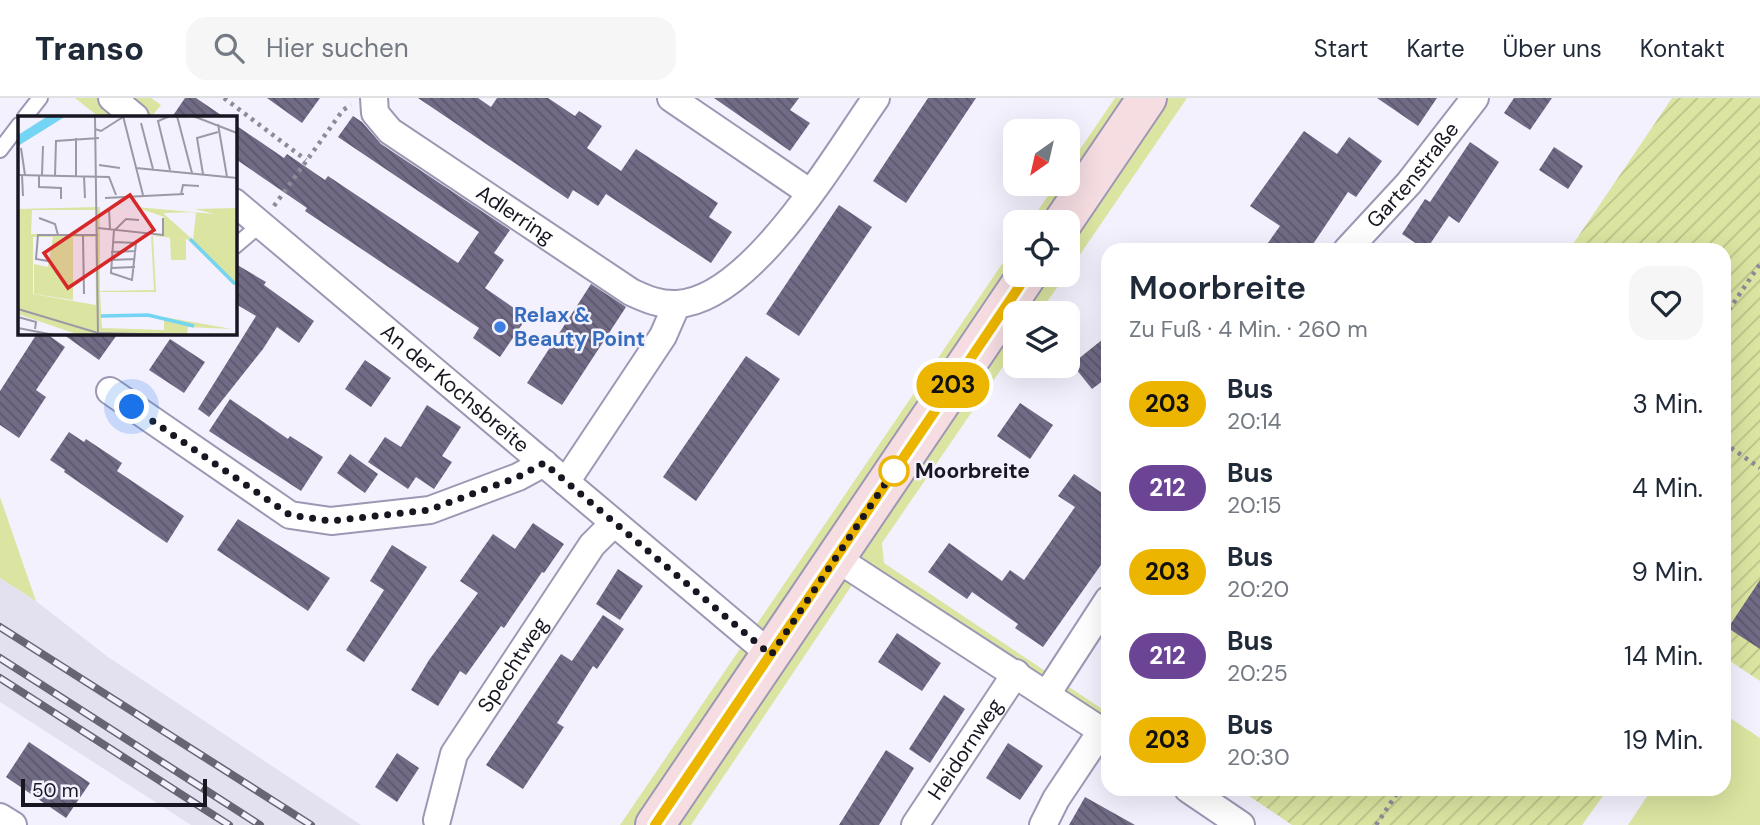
<!DOCTYPE html>
<html lang="de">
<meta charset="utf-8">
<style>
body{margin:0;font-family:"DM Sans",sans-serif;background:#f6f6f7;color:#1f2937;height:100vh;display:flex;flex-direction:column;font-size:26px;white-space:nowrap}
*{box-sizing:border-box;margin:0}
p{font-size:23px;color:#747a83}
.icon{flex:none;width:38px;height:38px;fill:none;stroke:currentColor;stroke-width:2;stroke-linecap:round;stroke-linejoin:round}
.map{position:relative;flex:1;overflow:hidden}
.sheet{position:absolute;left:1101px;top:145px;width:630px;height:553px;display:flex;flex-direction:column;background:#fff;border-radius:21px;box-shadow:0 7px 28px #0002}
.sheet>*{flex:none}
.badge{padding:0 14px;border-radius:23px;font-size:24px;line-height:46px}
.needle{width:46px;rotate:214deg}
.fabs{position:absolute;left:1003px;top:21px;display:grid;gap:14px}
.fabs a{display:grid;place-items:center;width:77px;height:77px;border-radius:14px;background:#fff;box-shadow:0 7px 28px #0002;font-size:35px}
.scale{position:absolute;left:21px;bottom:18px;width:186px;box-sizing:border-box;padding-left:7px;border:4px solid #181621;border-top:0;font-size:19px;line-height:24px;white-space:nowrap;color:#181621;-webkit-text-stroke:5px #f3f1fe;paint-order:stroke}
.you{position:absolute;width:35px;height:35px;margin:-18px;border:5px solid #fff;border-radius:50%;background:#1a73e8;box-shadow:0 0 0 10px #1a73e833}
.map>.badge{position:absolute;translate:-50% -50%;box-shadow:0 0 0 4px #fff}
.round{display:grid;place-items:center;flex:none;width:74px;height:74px;border-radius:21px;background:#f6f6f7}
.summary{display:flex;align-items:center;justify-content:space-between;height:119px;padding:0 28px}
h1{font-size:33px;font-weight:600;line-height:52px}
ul{padding:0;list-style:none}
li{display:flex;align-items:center;gap:21px;height:84px;padding:0 28px}
li div{flex:1}
li b{display:block;font-size:26px}
li em{font-style:normal}
li .badge{min-width:77px;font-weight:700;text-align:center}
header{display:flex;align-items:center;gap:42px;box-sizing:border-box;height:98px;padding:0 35px;background:#fff;border-bottom:2px solid #e0e1e3}
header strong{font-size:33px}
nav{display:flex;gap:38px;margin-inline-start:auto;font-size:24px}
.search{width:490px;height:63px;background:#f6f6f7;display:flex;align-items:center;gap:18px;box-sizing:border-box;padding:0 24px;border-radius:21px;color:#747a83;font-size:26px}
.map>svg:first-child{display:block}
</style>
<header>
<strong>Transo</strong>
<div class="search"><svg class="icon" aria-label="search" viewBox="0 0 24 24"><circle cx="10" cy="10" r="6"/><path d="M15 15l6 6"/></svg>Hier suchen</div>
<nav><a>Start</a><a>Karte</a><a>Über uns</a><a>Kontakt</a></nav>
</header>
<div class="map">
<svg width="1760" height="727" viewBox="0 0 1760 727">
<defs>
<pattern id="garden-furrows" width="10" height="10" patternUnits="userSpaceOnUse" patternTransform="scale(1.75)"><rect width="10" height="10" fill="#dbe4a0"/><path d="M-1 1l2-2M0 10L10 0M9 11l2-2" fill="none" stroke="#bbc38a"/></pattern>
<pattern id="building-back-hatch" width="6" height="6" patternUnits="userSpaceOnUse" patternTransform="scale(1.75)"><rect width="6" height="6" fill="#716b86"/><path d="M-1 5l2 2M0 0l6 6M5-1l2 2" fill="none" stroke="#5c576d"/></pattern>
</defs>
<rect width="100%" height="100%" fill="#f3f1fe"/>
<path fill="#e3e1f0" d="M0 480 36 503 108 559 361 727H191L0 604Z"/>
<path fill="#dbe4a0" d="M75 0H151L161 7 151 19H99Z
M1115 0H1187L1068 174V124H1030L1056 86H1068V69Z
M1015 147V177H1066L1039 215H1015V251L882 445 884 465 1108 615V654L852 487 691 727H620Z
M0 399 36 503 0 480Z
M1724 616 1760 640V727H1628L1652 691H1724Z"/>
<path fill="url(#garden-furrows)" d="M1672 0H1760V583L1724 559V152H1569Z
M1239 691H1608L1582 727H1292Z"/>
<path fill="url(#building-back-hatch)" d="M185 0H196L224 19H172Z
M267 0H320L302 25Z
M418 0H478L491 9 497 0H548L575 18 579 13 602 28 587 50 621 73 636 51 718 105 709 119 732 134 711 165 606 96 598 108 573 92 568 101Z
M714 0H799L790 12 810 25 790 53Z
M928 0H976L906 105 873 83Z
M1377 0H1437L1418 28Z
M1514 0H1552L1530 32 1504 15Z
M353 18 362 24 381 46 510 132 494 155 504 162 485 190 527 219 500 259 473 240 479 230 305 113 307 110 234 60V26L284 60 287 56 325 82 328 78 458 165 479 134 338 39Z
M1304 33 1337 56 1349 39 1382 63 1356 99 1348 94 1309 152H1263L1280 128 1250 108Z
M1470 44 1499 64 1459 125 1449 118 1426 152 1402 136 1425 101 1430 104Z
M1554 49 1583 68 1568 91 1539 72Z
M839 107 872 129 799 238 766 216Z
M234 165 266 184 264 187 314 223 299 245 277 229 263 251 209 319 198 311 256 218 234 205Z
M591 186 626 209 562 307 527 285Z
M38 234H44L65 249 36 292 46 299 19 340 0 327V293Z
M60 234H119L99 262Z
M1108 237V279L1092 291 1072 266Z
M170 241 205 264 184 295 149 272Z
M746 258 780 281 696 403 663 379Z
M365 262 391 280 371 309 345 291Z
M230 301 288 341 290 338 323 359 301 393 209 333Z
M1020 305 1053 327 1030 361 997 338Z
M427 307 461 329 442 358 452 364 434 391 416 379 408 391 368 364 385 339 401 349Z
M69 334 84 344 86 341 122 365 117 373 184 418 167 445 64 374 65 372 50 362Z
M350 356 378 376 365 395 337 375Z
M1074 376 1108 399V457L1043 549 1015 530 1018 526 972 494 967 501 928 474 949 445 1002 483 1010 472 1024 482 1075 409 1058 398Z
M238 421 330 480 308 513 217 452Z
M533 425 564 446 544 475 542 474 504 530 501 528 466 577 460 573 438 608 411 592 429 562 478 495 460 483 493 436 515 451Z
M392 447 427 469 364 564 346 552 384 492 370 483Z
M618 471 643 488 620 522 596 506Z
M1760 482V551L1728 530Z
M603 517 624 531 597 571 593 568 557 625 564 629 523 691 486 667 561 556 572 563Z
M897 535 941 565 922 593 878 564Z
M944 597 965 611 930 665 909 651Z
M29 644 90 685 66 720 6 679Z
M1008 645 1043 668 1020 702 986 680Z
M886 652 914 670 879 727H839Z
M397 655 419 670 397 704 375 689Z
M1085 699 1135 727H1069Z"/>
<g fill="none" stroke-linecap="round" stroke-linejoin="round">
<g stroke="#9c98b4" stroke-width="18">
<path id="service" d="M25 19 40 0
M0 52 19 27
M234 149 261 126"/>
</g>
<g stroke="#9c98b4" stroke-width="30">
<g id="minor">
<path d="M112 0 135 19"/>
<path id="s1" d="M374 0 375 15 390 33 631 194C646 201 660 207 677 206 752 202 835 58 876 0"/>
<path d="M671 0 809 94"/>
<path id="s2" d="M234 104 771 557"/>
<path id="s3" d="M1347 152 1409 85 1475 0"/>
<path d="M110 293 290 417 331 423 430 412 518 379 544 365"/>
<path d="M566 384 663 238 677 206"/>
<path d="M836 460 1108 637"/>
<path d="M1047 596 1108 502"/>
<path d="M1188 691 1241 727"/>
<path d="M0 719 13 727"/>
<path id="s4" d="M437 722 454 656 592 447 614 425"/>
<path id="s5" d="M915 727 1016 575"/>
<path d="M1043 727 1056 701 1102 632"/>
</g>
</g>
<g stroke="#9c98b4" stroke-width="42">
<path id="secondary" d="M1063 124 1147 0
M655 727 1027 177"/>
</g>
<path stroke="#8d8b97" stroke-width="4.5" stroke-dasharray="3.5 5" stroke-linecap="butt" d="M224 0 306 62
M274 108 343 12 351 7
M1724 219 1760 166
M1724 345 1760 370
M1376 727 1400 691"/>
<use href="#service" stroke="#fff" stroke-width="14"/>
<use href="#minor" stroke="#fff" stroke-width="26"/>
<use href="#secondary" stroke="#f5dde2" stroke-width="38"/>
<g stroke="#676571" stroke-width="8">
<path id="rail" d="M0 529 311 727
M0 560 260 727
M0 580 229 727"/>
</g>
<use href="#rail" stroke="#f3f1fe" stroke-width="5" stroke-dasharray="16" stroke-linecap="butt"/>
</g>
<g fill="none" stroke-linecap="round" stroke-linejoin="round">
<g stroke="#fff" stroke-width="16">
<path id="line" d="M655 727 1027 177"/>
</g>
<use href="#line" stroke="#ebb500" stroke-width="10"/>
<path stroke="#181621" stroke-width="7" stroke-dasharray="0 12.6" d="M132 309 290 417 331 423 429 412 518 379 544 365 771 557 895 371 894 373"/>
</g>
<circle fill="#3f7fe0" stroke="#f3f1fe" stroke-width="2.5" cx="500" cy="229" r="7"/>
<circle fill="#fff" stroke="#ebb500" stroke-width="3.5" cx="894" cy="373" r="14"/>
<g text-anchor="middle" dominant-baseline="central" stroke-width="5" stroke-linejoin="round" paint-order="stroke">
<g font-size="21" fill="#181621" stroke="#f3f1fe">
<text stroke="none"><textPath href="#s3" startOffset="100">Gartenstraße</textPath></text>
<text stroke="none"><textPath href="#s1" startOffset="189">Adlerring</textPath></text>
<text stroke="none"><textPath href="#s2" startOffset="289">An der Kochsbreite</textPath></text>
<text stroke="none"><textPath href="#s4" startOffset="175">Spechtweg</textPath></text>
<text stroke="none"><textPath href="#s5" startOffset="91">Heidornweg</textPath></text>
</g>
<g font-size="21" font-weight="bold" fill="#366cbe" stroke="#f3f1fe" text-anchor="start">
<text x="514" y="217">Relax &amp;<tspan x="514" dy="24">Beauty Point</tspan></text>
</g>
<g font-size="21" font-weight="bold" fill="#181621" stroke="#f3f1fe" text-anchor="start">
<text x="915" y="373">Moorbreite</text>
</g>
</g>
<g transform="translate(18 18)">
<rect width="219" height="219" fill="#f3f1fe"/>
<path d="M82 91V175L136 174 133 120 146 118V101L118 91 219 100V171L169 123 135 120 138 176H82L84 212 146 214V201L214 213 170 211 169 217 174 219H61L0 198V93ZM14 94H78V118H13ZM178 96 175 124 146 98V97ZM15 121H77L78 189 15 178Z" fill="#dbe4a0" fill-rule="evenodd"/>
<path d="M219 92V100L208 101 177 93ZM35 121H55V184L16 178V148L30 151ZM152 121 168 123V144H153Z" fill="#dbe4a0"/>
<path d="M30 0H48L0 30V19Z" fill="#73d5f3"/>
<path fill="none" stroke="#73d5f3" stroke-width="3.5" d="M172 123 217 168M83 200 130 199 176 210"/>
<path fill="none" stroke="#9b99a6" stroke-width="2" d="M77 0 80 219M105 0 125 79M159 0 174 57M175 0 219 17M123 7 135 53M200 8 209 61M77 13 83 15 105 1M3 32 7 59M81 49 102 52M118 52 219 62M152 54 140 5 152 0M185 58 179 22 200 16M0 59 91 61 98 79M4 59 5 80M21 59V71L43 72V83M24 59 25 30M37 60 38 25 81 22M58 60V22M66 60 67 82M163 78 165 69 181 70M87 82 166 78M91 93 92 114M21 102 37 108 40 119M80 112 145 119V102M96 114 93 157 114 164 118 127 96 126M97 114 108 103 121 104M65 120 66 178M93 136 118 135M93 144 117 143M30 145 18 143 20 119H80M93 152 117 151M0 193 80 217 162 219M0 201 18 206 17 213M0 212 36 219"/>
<path fill="#d62828" fill-opacity="0.15" stroke="#d62828" stroke-width="3.5" d="M112 79 136 114 50 172 26 137Z"/>
<rect width="219" height="219" fill="none" stroke="#181621" stroke-width="3.5"/>
</g>
</svg>
<div class="fabs">
<a><svg class="needle" viewBox="-14 -14 28 28"><path d="M0-13l5 13h-10z" fill="#e53935"/><path d="M0 13l5-13h-10z" fill="#747a83"/></svg></a>
<a><svg class="icon" aria-label="locate" viewBox="0 0 24 24"><circle cx="12" cy="12" r="6"/><path d="M12 2v4M12 18v4M2 12h4M18 12h4"/></svg></a>
<a><svg class="icon" aria-label="layers" viewBox="0 0 24 24"><path d="M12 4l9 5-9 5-9-5zM3 14l9 5 9-5"/></svg></a>
</div>
<div class="scale">50 m</div>
<div class="you" style="left:132px;top:309px"></div>
<b class="badge" style="left:953px;top:287px;background:#ebb500;color:#111">203</b>
<section class="sheet">
<div class="summary"><div><h1>Moorbreite</h1><p>Zu Fuß · 4 Min. · 260 m</p></div><a class="round"><svg class="icon" aria-label="heart" viewBox="0 0 24 24"><path d="M12 20l-8-8c-3-5 5-10 8-4 3-6 11-1 8 4z"/></svg></a></div>
<ul>
<li><span class="badge" style="background:#ebb500;color:#111">203</span><div><b>Bus</b><p>20:14</p></div><em>3 Min.</em></li>
<li><span class="badge" style="background:#6c4495;color:#fff">212</span><div><b>Bus</b><p>20:15</p></div><em>4 Min.</em></li>
<li><span class="badge" style="background:#ebb500;color:#111">203</span><div><b>Bus</b><p>20:20</p></div><em>9 Min.</em></li>
<li><span class="badge" style="background:#6c4495;color:#fff">212</span><div><b>Bus</b><p>20:25</p></div><em>14 Min.</em></li>
<li><span class="badge" style="background:#ebb500;color:#111">203</span><div><b>Bus</b><p>20:30</p></div><em>19 Min.</em></li>
</ul>
</section>
</div>
